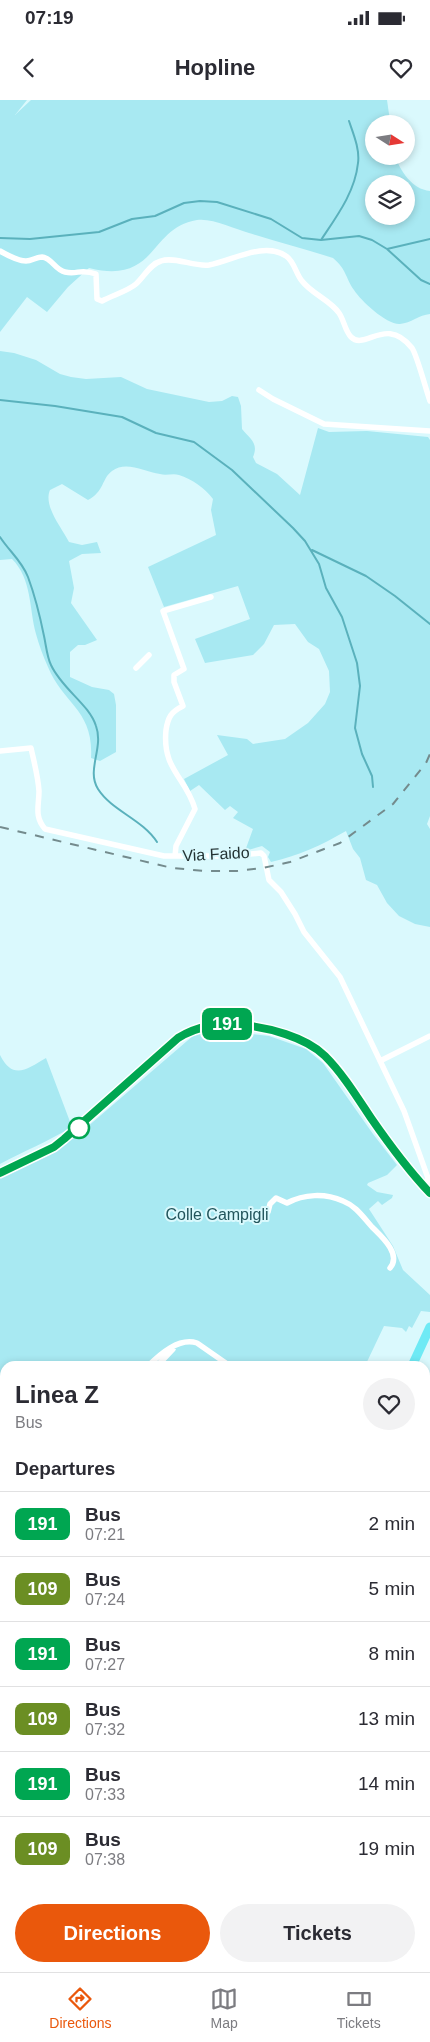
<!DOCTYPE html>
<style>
body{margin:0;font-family:Helvetica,sans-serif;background:#f2f2f3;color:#2b2b33;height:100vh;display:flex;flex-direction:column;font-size:19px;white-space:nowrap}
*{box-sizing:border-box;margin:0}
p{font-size:16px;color:#7c7c81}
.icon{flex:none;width:28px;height:28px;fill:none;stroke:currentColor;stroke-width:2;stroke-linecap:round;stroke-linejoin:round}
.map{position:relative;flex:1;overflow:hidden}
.panel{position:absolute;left:0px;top:1261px;width:430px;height:611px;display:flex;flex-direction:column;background:#fff;border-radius:15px 15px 0 0;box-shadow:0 2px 8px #0003}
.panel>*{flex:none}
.badge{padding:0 10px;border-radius:8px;font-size:18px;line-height:32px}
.needle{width:32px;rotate:102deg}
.fabs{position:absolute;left:365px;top:15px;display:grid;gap:10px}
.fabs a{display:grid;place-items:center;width:50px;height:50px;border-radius:50%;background:#fff;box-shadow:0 2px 8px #0003;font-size:25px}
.map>.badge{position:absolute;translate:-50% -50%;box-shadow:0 0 0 2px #fff}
h2{padding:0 15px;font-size:19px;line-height:45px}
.round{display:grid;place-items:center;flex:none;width:52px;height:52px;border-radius:26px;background:#f2f2f3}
.overview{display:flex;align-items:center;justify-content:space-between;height:85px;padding:0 15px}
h1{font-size:24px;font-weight:600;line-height:38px}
.primary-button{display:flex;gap:10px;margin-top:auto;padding:10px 15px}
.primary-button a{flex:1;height:58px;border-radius:30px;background:#ea580c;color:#fff;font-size:20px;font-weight:600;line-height:58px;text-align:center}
.primary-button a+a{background:#f2f2f3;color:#2b2b33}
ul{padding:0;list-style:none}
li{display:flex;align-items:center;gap:15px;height:65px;padding:0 15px;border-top:1px solid #e1e1e2}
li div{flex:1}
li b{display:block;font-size:19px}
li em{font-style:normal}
li .badge{min-width:55px;font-weight:700;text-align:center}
.status{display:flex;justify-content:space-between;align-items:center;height:35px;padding:0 25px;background:#fff;direction:ltr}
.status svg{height:14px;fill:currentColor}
header{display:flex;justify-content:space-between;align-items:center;height:65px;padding:0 15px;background:#fff;font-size:22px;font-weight:600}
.tabs{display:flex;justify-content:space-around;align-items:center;height:70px;border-top:1px solid #e1e1e2;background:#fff;font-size:14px;color:#7c7c81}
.tabs a{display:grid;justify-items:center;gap:2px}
.tabs .active{color:#ea580c}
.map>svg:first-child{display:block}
</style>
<div class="status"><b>07:19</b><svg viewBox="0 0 49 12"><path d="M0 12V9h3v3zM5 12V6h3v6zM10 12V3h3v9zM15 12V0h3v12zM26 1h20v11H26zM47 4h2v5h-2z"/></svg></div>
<header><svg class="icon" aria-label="back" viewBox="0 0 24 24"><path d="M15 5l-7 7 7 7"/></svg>Hopline<svg class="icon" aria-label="heart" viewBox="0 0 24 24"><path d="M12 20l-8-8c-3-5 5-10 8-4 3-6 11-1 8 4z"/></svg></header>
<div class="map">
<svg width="430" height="1872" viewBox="0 0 430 1872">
<rect width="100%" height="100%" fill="#daf9fd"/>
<path fill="#a8e9f2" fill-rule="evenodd" d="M0 0H27L15 15 31 0H387L389 14 392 24H374V56H395C401 72 412 89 430 91V214C419 215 411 223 400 224 387 225 361 201 354 190 345 177 347 170 333 158 305 149 277 142 249 133 234 129 213 118 197 120 148 128 158 185 89 168L68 187 47 212 27 197 0 232ZM374 84H406V116H374Z
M0 251 14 253 36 260 60 274 71 277 86 279 121 277 147 289 209 302 222 301 232 296 238 297 241 306 242 329C250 339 259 343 253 357L256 363 277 374 300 395 318 328 329 332 367 331 428 337 430 340V716L427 724 430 729V827L415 824 399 816 387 803 377 785 366 780 360 758 353 749 346 731C322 745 298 756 271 762L268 757 270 752 262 746 245 751 253 729 233 718 238 712 230 706 225 710 199 685 190 691 184 679 228 655 217 635 247 639 253 644 285 639 308 623 325 604 330 592 329 571 319 549 308 542 295 524 274 525 264 544 253 555 205 563 195 539 250 519 238 486 164 507 148 467 216 435 211 410 213 399C205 388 192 379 179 375 173 373 166 376 160 374 145 372 126 360 112 371 102 378 104 392 88 400L62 384 50 390C43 406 62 428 69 442L82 445 97 442 101 453 82 454 69 461 74 488 71 503 97 540 85 545H78L70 552V577L92 587 109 590 114 594 116 605V652L100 661 91 658C94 610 63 604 48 567 43 556 39 545 36 534 29 508 32 479 12 459L0 460Z
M218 930 269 936 306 949 323 963 373 1034 397 1065 387 1075 368 1083 367 1085 377 1092 393 1095 392 1098 382 1105 378 1101 369 1109 393 1146 403 1170 430 1195V1212L421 1211 412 1228 409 1226 406 1232 402 1228 384 1226 365 1266H5V1868H48L45 1872H0V1077L57 1050 79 1034 194 935 201 932Z
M0 955C13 981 27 969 46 958L72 1027C49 1041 24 1051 0 1064Z"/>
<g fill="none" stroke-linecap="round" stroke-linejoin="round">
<path stroke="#5ab1bc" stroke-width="2" d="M0 138 30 139 99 132 132 119 155 116 184 103 200 101 217 102 271 119 302 138 321 140 359 136 372 140 387 149 421 180 430 184
M321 140C337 116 355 92 358 63 360 49 353 33 349 21
M387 149 430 139
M0 300 55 306 122 317 156 333 194 342 232 370 293 428 305 441 319 464 326 488 342 517 357 563 360 586 355 628 362 654 372 676 373 687
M0 437C9 451 22 461 28 477 35 496 40 516 44 536 46 545 47 557 51 565 62 589 89 604 96 626 104 648 86 670 98 689 112 711 142 719 157 742
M312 450 366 476 395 496 430 524
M111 1872 112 1868"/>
<path stroke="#fff" stroke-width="5.5" d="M0 151C7 155 18 161 26 161 32 161 36 157 42 157 52 158 55 170 65 172 78 175 80 168 96 174L97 199 102 201C113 195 128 191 136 184 144 177 150 164 161 161 174 156 194 167 209 165 232 161 264 141 286 156 294 161 296 174 302 181 312 194 330 200 339 213 344 220 345 231 351 237 365 251 386 215 412 248 417 255 426 290 430 301
M259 290 273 299 324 324 430 331
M136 568 149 555
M0 651 31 648C34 662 38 676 39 691 39 706 34 716 45 729L164 756H228L261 753 264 756 269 780 281 792 295 814 304 832 340 877 404 1011 428 1078 426 1089
M175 756 176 746 195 709C186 677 162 670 166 630 168 617 171 612 183 606L174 582V575L184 569 163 511 211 497
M380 961 430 936
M268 1112 270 1104 276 1098 287 1103C304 1094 325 1093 343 1101 356 1106 363 1117 372 1127 381 1136 402 1154 390 1168
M148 1266C160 1254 179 1237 197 1243L230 1266
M157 1266 173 1249
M425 1306 430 1307
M425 1377 430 1379
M0 1401 5 1392
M0 1461 5 1463
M425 1463 430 1465
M425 1553 430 1548
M425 1702 430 1701
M425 1772 430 1764
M170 1868 176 1872
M366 1868 370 1872
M410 1868 413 1872
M204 1872 209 1868
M293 1872 295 1868"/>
<path stroke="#fff" stroke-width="7" d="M0 1073 54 1047 64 1039 178 938C199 925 217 924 241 925 267 927 306 937 325 956 341 972 354 993 366 1011 386 1039 406 1068 430 1093
M425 1658 430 1654
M144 1872 147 1868"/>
<path stroke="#6feaf5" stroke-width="9" d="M412 1266 430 1227
M53 1872 56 1868"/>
<path stroke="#748b8d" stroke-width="2" stroke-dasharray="9 9" stroke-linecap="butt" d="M0 727 172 768 205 771H237L263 768 290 762 340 743 393 704 426 663 430 654"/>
</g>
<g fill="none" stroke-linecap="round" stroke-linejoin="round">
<g stroke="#fff" stroke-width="11">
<path id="line" d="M0 1073 54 1047 64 1039 178 938C199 925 217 924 241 925 267 927 306 937 325 956 343 974 357 997 371 1018 389 1044 408 1070 430 1093"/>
</g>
<use href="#line" stroke="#00a651" stroke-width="8"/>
</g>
<circle fill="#fff" stroke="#00a651" stroke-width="2.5" cx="79" cy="1028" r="10"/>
<g text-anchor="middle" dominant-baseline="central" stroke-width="4" stroke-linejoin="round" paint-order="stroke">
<g font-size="16" fill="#233233" stroke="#daf9fd">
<text transform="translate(216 754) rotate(-3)">Via Faido</text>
</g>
<g font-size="16" fill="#22555c" stroke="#daf9fd">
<text x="217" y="1114">Colle Campigli</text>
</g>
</g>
</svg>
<div class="fabs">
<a><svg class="needle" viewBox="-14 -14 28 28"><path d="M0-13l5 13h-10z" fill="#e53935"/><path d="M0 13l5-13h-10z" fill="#7c7c81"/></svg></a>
<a><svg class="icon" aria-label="layers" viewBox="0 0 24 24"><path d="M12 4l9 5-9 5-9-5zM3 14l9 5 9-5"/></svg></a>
</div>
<b class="badge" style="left:227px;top:924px;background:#00a651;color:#fff">191</b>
<section class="panel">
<div class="overview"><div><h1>Linea Z</h1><p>Bus</p></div><a class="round"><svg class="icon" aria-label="heart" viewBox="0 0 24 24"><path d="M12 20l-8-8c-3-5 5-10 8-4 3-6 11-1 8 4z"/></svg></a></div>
<h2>Departures</h2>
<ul>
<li><span class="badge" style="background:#00a651;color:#fff">191</span><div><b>Bus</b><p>07:21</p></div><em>2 min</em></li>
<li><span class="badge" style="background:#6b8e23;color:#fff">109</span><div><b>Bus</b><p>07:24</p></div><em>5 min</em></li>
<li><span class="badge" style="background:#00a651;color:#fff">191</span><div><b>Bus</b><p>07:27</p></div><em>8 min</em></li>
<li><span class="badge" style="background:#6b8e23;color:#fff">109</span><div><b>Bus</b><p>07:32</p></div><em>13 min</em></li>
<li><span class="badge" style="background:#00a651;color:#fff">191</span><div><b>Bus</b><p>07:33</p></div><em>14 min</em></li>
<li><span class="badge" style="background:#6b8e23;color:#fff">109</span><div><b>Bus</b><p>07:38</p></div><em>19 min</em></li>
</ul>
<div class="primary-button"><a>Directions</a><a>Tickets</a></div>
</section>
</div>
<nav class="tabs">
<a class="active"><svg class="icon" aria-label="directions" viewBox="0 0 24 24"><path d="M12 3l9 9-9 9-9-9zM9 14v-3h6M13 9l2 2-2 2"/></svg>Directions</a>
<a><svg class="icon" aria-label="map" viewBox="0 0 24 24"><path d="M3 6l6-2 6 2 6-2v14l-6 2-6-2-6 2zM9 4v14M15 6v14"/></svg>Map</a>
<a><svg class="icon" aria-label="tickets" viewBox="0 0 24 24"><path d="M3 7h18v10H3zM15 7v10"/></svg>Tickets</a>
</nav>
